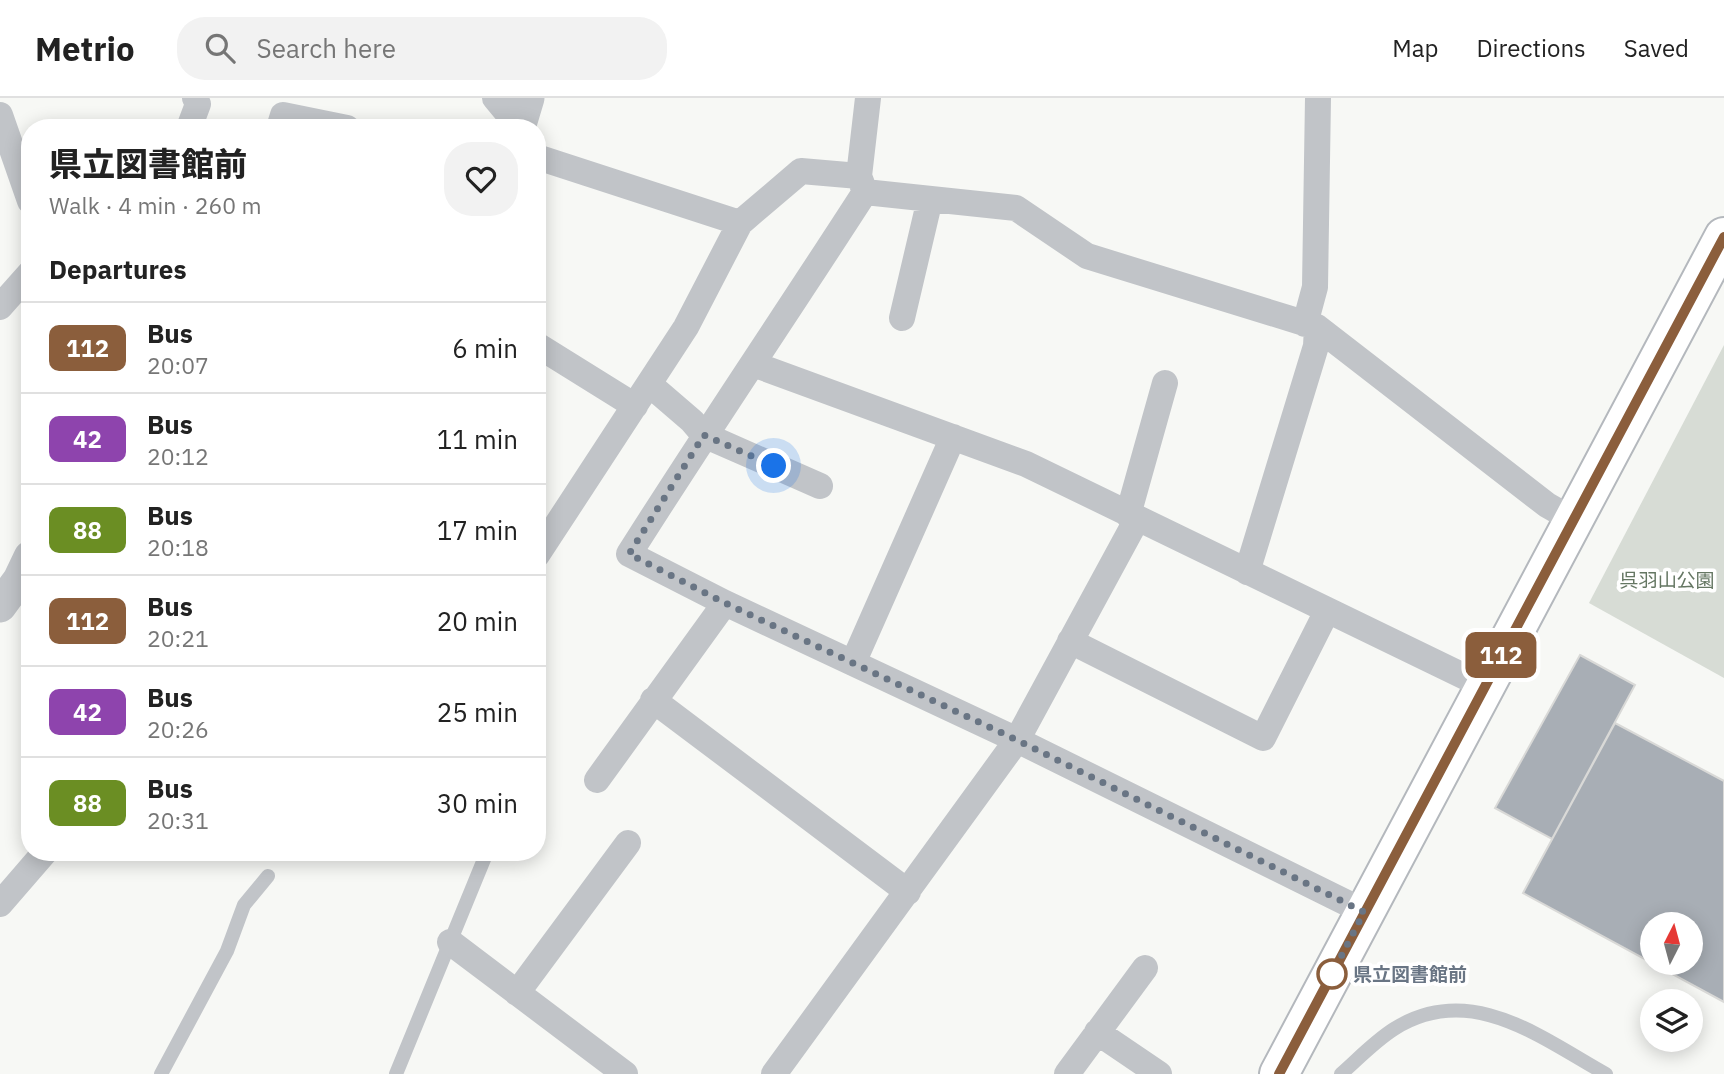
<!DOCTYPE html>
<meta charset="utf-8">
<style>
body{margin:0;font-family:"IBM Plex Sans","Noto Sans JP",sans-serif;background:#f2f2f2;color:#222;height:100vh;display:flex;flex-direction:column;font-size:26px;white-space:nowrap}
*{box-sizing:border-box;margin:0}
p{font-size:23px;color:#767676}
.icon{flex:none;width:38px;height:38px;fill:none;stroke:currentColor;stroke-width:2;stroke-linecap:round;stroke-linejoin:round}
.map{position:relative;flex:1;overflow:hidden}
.side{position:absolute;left:21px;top:21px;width:525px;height:742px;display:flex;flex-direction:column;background:#fff;border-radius:28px;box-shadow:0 4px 18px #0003}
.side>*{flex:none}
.badge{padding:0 14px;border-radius:10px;font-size:24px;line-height:46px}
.needle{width:46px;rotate:6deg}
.tools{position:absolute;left:1640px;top:814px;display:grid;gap:14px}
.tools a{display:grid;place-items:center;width:63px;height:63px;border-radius:50%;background:#fff;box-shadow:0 4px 18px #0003;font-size:35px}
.you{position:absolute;width:35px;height:35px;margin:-18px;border:5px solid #fff;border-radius:50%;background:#1a73e8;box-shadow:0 0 0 10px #1a73e833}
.map>.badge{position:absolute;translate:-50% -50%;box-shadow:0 0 0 4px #fff}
h2{padding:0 28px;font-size:26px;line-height:63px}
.round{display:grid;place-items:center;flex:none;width:74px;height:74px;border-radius:28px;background:#f2f2f2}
.summary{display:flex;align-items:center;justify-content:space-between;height:119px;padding:0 28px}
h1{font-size:33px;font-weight:800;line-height:52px}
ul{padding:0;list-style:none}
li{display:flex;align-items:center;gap:21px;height:91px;padding:0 28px;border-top:2px solid #e0e0e0}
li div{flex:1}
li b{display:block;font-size:26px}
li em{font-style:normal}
li .badge{min-width:77px;font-weight:700;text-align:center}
header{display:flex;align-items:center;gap:42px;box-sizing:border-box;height:98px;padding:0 35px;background:#fff;border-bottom:2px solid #e0e0e0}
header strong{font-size:33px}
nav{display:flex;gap:38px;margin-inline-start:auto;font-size:24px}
.search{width:490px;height:63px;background:#f2f2f2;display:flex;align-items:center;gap:18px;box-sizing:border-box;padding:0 24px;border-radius:28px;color:#767676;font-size:26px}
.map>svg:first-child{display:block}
</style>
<header>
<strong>Metrio</strong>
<div class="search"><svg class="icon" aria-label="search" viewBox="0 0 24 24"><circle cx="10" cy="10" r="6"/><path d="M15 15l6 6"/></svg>Search here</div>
<nav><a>Map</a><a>Directions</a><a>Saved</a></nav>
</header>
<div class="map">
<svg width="1724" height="976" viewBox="0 0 1724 976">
<rect width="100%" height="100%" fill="#f7f8f5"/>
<path fill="#d7dcd5" d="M1724 247V580L1589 505Z"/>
<path fill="#a8aeb5" stroke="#d9d9d7" stroke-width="2" fill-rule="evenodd" d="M1580 557 1635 587 1552 741 1495 710Z
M1615 625 1724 683V904L1523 795ZM1652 826H1690V864H1652Z"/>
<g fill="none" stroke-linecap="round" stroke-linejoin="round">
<g stroke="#b4b8bd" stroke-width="42">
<path id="secondary" d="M1279 976 1724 139"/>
</g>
<path stroke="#c1c4c8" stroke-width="14" d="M161 976 227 853 244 807 268 778
M396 976 487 754
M1341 976C1358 961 1375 943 1394 931 1470 883 1540 939 1606 976"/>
<path stroke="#c1c4c8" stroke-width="26" d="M495 0 519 29
M868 0 859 78 865 94C787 215 706 334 629 456L725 505 1017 642 1365 814
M0 17 30 103
M189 30 198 6 195 0
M279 30 283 17 347 30
M537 59 740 125
M865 94 1016 110 1087 158 1317 229 1547 407 1575 423
M0 209 30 175
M902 220 930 101
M1305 226 1315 189 1318 0
M537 247 635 308
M753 266 1026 366 1484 588
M649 286 692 323 704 337 820 388
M1128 417 1165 285
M537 457 686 229 740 125 801 73 859 78
M1247 474 1316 248 1317 229
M1070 543 1263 640 1327 513
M853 565 953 339
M653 602 908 794
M597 682 725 505
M0 806 45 754
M450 844 625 976
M517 895 628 745
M1097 934 1159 976
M774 976 1017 642 1137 421
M1067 976 1145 870"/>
<path stroke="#c1c4c8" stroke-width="33" d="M519 30 528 0
M0 508 19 482 30 459"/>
<use href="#secondary" stroke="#fff" stroke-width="38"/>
</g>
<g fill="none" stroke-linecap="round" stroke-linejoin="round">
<g stroke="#fff" stroke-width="16">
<path id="line" d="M1279 976 1724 139"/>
</g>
<use href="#line" stroke="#8b5e3c" stroke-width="10"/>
<path stroke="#697584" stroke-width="7" stroke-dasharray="0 12.6" d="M774 368 704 337 629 456 725 505 1017 642 1364 814 1328 884 1332 876"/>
</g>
<circle fill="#fff" stroke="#8b5e3c" stroke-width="3.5" cx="1332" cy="876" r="14"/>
<g text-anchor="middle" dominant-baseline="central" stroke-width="7" stroke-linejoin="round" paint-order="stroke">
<g font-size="19" fill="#657763" stroke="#fff">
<text x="1667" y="482">呉羽山公園</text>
</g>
<g font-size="19" font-weight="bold" fill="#697584" stroke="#fff" text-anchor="start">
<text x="1353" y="876">県立図書館前</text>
</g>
</g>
</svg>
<div class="tools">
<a><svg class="needle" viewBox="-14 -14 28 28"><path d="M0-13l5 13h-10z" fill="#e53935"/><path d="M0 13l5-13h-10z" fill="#767676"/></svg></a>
<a><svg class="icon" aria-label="layers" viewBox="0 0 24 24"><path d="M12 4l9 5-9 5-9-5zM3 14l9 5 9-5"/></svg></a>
</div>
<div class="you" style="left:774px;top:368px"></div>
<b class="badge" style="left:1501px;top:557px;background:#8b5e3c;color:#fff">112</b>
<section class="side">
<div class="summary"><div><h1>県立図書館前</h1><p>Walk · 4 min · 260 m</p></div><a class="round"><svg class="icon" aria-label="heart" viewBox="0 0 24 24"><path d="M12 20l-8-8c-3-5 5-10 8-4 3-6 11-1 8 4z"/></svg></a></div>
<h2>Departures</h2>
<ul>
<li><span class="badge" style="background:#8b5e3c;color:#fff">112</span><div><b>Bus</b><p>20:07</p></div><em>6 min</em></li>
<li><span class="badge" style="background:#8e44ad;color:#fff">42</span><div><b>Bus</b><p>20:12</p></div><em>11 min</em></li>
<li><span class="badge" style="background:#6b8e23;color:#fff">88</span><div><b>Bus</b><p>20:18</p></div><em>17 min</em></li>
<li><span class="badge" style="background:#8b5e3c;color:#fff">112</span><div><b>Bus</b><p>20:21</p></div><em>20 min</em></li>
<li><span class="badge" style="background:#8e44ad;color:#fff">42</span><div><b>Bus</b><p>20:26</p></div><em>25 min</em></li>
<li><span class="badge" style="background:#6b8e23;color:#fff">88</span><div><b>Bus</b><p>20:31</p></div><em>30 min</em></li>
</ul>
</section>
</div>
